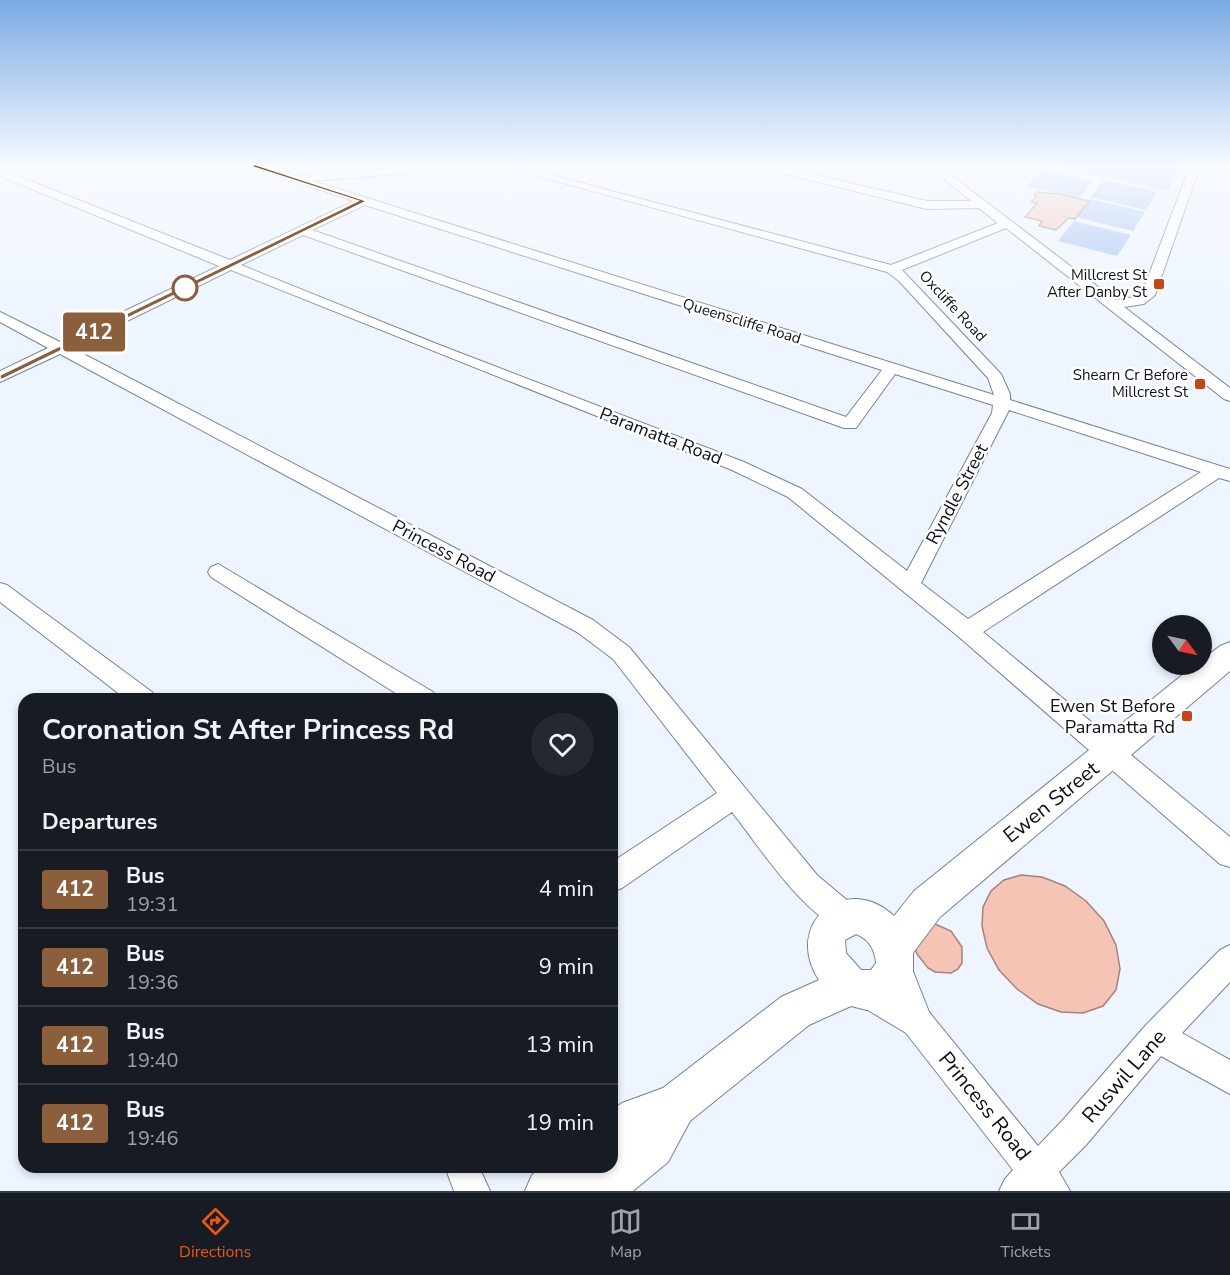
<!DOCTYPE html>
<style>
body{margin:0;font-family:"Nunito Sans",sans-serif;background:#242831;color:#f1f3f6;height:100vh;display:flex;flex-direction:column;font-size:22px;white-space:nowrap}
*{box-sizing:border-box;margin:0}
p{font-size:20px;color:#9ea1a6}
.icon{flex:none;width:33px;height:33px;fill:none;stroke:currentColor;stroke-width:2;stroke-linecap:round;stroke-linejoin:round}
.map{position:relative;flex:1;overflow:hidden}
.drawer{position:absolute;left:18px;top:693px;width:600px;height:480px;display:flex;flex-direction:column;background:#171b24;border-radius:18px;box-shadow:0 3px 9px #0003}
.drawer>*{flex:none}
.badge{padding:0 12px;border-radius:4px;font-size:21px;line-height:39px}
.needle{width:39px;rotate:123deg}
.fabs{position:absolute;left:1152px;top:615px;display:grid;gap:12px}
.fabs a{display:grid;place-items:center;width:60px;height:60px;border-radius:50%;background:#171b24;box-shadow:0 3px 9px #0003;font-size:30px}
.map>.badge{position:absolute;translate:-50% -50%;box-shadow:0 0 0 3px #fff}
h2{padding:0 24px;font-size:22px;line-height:54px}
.round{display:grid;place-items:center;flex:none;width:63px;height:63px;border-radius:32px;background:#242831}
.headline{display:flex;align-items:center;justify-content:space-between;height:102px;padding:0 24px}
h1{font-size:28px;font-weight:700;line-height:45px}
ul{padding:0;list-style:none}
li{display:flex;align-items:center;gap:18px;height:78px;padding:0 24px;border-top:2px solid #363941}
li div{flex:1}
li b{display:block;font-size:22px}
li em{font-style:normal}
li .badge{min-width:66px;font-weight:700;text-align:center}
.tab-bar{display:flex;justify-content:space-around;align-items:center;height:84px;border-top:2px solid #363941;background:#171b24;font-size:16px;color:#9ea1a6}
.tab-bar a{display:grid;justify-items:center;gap:3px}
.tab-bar .current{color:#ea580c}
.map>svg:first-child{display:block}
</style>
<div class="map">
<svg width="1230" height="1191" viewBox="0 0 1230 1191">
<rect width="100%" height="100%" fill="#eef5ff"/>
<path fill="#a7c5f2" d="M1051 166H1177L1168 190Z
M1042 170 1092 181 1079 198 1027 186Z
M1104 180 1157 192 1146 210 1091 197Z
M1091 199 1145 212 1133 231 1076 217Z
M1074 221 1131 235 1117 256 1058 241Z"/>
<path fill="#f6c4b5" stroke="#a1847b" stroke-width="1.5" d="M1037 192 1059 194 1089 201 1075 219 1069 218 1056 230 1039 226 1042 221 1025 217 1037 203 1031 202 1037 196 1034 195Z
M1021 875 1042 877 1065 886 1086 901 1104 921 1116 945 1120 969 1116 990 1103 1006 1083 1013 1061 1012 1038 1004 1017 989 999 970 987 948 982 926 983 907 991 891 1004 880Z
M928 924H935L951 931 962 947V963L958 969 951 973 935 972 928 968 917 954 914 946Z"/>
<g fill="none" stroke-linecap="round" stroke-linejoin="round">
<g stroke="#74839a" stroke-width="2">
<path id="minor" d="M250 166H265L301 177 320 173 419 166H462L457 169 313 181 994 395 988 378 899 281 887 272 501 166H517L891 265 998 223 979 208 927 209 761 168 760 166H777L927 201H971L928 166H939L1115 300 1135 297 1142 293 1190 166H1200L1155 295 1144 304 1124 307 1230 388V401L1224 399 1006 228 902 270 1001 374 1010 394V400L1230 469V481L1219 478 983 632 1230 837V867L1220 864 959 637 788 497 732 470 231 270 72 348 593 620 629 647 817 875 855 907 859 917 855 927 845 931C802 914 761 849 732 812L622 888 612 892V862L717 793 613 659 577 632 60 354 0 382V371L48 348 0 322V312L60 342 219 266 0 176V169L230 260 354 201ZM365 205 882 370 846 417 312 230ZM303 235 844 428H856L895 374 993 405 992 413 907 571 802 489 744 462 437 344 241 265ZM1009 410 1201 472 968 619 921 583Z
M218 564 433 692 437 699H405L211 577 208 572 211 567Z
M0 583 7 585 152 692 156 699H126L0 602Z
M1230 945V982L1182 1033 1230 1060V1094L1161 1056 1086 1145 1059 1172 1070 1191H999L1005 1179 1013 1170 906 1033 853 1001 849 990 853 979 864 975 890 988 880 961 885 951 895 946 905 951 929 1012 1038 1146 1062 1121 1146 1025 1220 950Z
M445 1167H479L490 1191H454Z"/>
</g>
<g stroke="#74839a" stroke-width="2">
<path id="major" d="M1230 642V671L940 917 913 953V971L903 992 897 999 867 1010 851 1006 809 1025 690 1121 668 1162 633 1191H525L532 1175 542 1167H612V1110L622 1103 663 1088 781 997 819 980C782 923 846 871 894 916L914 891 1196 664H1202V660L1220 646ZM856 934C869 939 875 950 876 963L871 970H861L846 953 845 940Z"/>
</g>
<use href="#minor" fill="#fff" fill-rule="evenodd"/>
<use href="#major" fill="#fff" fill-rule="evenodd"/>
</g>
<linearGradient id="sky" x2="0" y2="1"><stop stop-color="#7aabe3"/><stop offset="0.5" stop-color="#f7faff"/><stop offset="1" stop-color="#f7faff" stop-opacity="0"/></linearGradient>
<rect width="1230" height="332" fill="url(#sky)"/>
<path fill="#8b5e3c" stroke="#fff" stroke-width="1.5" d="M253 164 367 201 3 379H0V375L358 201 253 167Z"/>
<g fill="#ca4310" stroke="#fff" stroke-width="2">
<rect x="1153" y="278" width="12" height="12" rx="3"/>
<rect x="1194" y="378" width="12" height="12" rx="3"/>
<rect x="1181" y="710" width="12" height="12" rx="3"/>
</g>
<circle fill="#fff" stroke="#8b5e3c" stroke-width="3" cx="185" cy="288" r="12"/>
<g text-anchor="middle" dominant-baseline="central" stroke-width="5" stroke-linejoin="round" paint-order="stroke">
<g font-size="15" fill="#0b1018" stroke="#fff" text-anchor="end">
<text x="1147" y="275">Millcrest St<tspan x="1147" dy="17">After Danby St</tspan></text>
<text x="1188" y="375">Shearn Cr Before<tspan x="1188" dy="17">Millcrest St</tspan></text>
</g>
<g font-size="15" fill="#0b1018" stroke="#fff">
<text transform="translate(953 306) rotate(47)">Oxcliffe Road</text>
<text transform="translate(742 321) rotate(17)">Queenscliffe Road</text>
</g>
<g font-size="18" fill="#0b1018" stroke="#fff">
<text transform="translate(661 436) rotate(21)">Paramatta Road</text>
<text transform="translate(957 494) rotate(-62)">Ryndle Street</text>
<text transform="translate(444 551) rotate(28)">Princess Road</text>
</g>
<g font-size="18" fill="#0b1018" stroke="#fff" text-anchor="end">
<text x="1175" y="706">Ewen St Before<tspan x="1175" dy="21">Paramatta Rd</tspan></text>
</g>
<g font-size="21" fill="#0b1018" stroke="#fff">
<text transform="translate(1051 802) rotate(-39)">Ewen Street</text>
<text transform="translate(1124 1076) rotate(-49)">Ruswil Lane</text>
<text transform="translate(985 1106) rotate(51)">Princess Road</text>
</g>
</g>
</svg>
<div class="fabs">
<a><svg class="needle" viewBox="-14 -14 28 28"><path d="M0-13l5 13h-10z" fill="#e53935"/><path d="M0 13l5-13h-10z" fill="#9ea1a6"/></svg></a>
</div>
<b class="badge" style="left:94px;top:332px;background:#8b5e3c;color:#fff">412</b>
<section class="drawer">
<div class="headline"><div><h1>Coronation St After Princess Rd</h1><p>Bus</p></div><a class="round"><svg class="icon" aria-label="heart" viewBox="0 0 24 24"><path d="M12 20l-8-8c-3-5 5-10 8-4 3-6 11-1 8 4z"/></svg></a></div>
<h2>Departures</h2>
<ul>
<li><span class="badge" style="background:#8b5e3c;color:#fff">412</span><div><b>Bus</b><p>19:31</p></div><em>4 min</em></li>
<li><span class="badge" style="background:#8b5e3c;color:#fff">412</span><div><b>Bus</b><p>19:36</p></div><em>9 min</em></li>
<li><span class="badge" style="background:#8b5e3c;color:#fff">412</span><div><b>Bus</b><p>19:40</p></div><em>13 min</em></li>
<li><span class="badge" style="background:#8b5e3c;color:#fff">412</span><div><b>Bus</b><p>19:46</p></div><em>19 min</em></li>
</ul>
</section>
</div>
<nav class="tab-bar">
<a class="current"><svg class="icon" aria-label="directions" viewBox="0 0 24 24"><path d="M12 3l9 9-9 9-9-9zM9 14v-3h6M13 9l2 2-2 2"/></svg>Directions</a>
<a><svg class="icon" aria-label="map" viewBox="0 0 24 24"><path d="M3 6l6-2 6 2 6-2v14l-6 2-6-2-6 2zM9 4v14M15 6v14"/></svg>Map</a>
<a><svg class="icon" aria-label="tickets" viewBox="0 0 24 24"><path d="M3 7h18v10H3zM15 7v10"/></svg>Tickets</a>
</nav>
